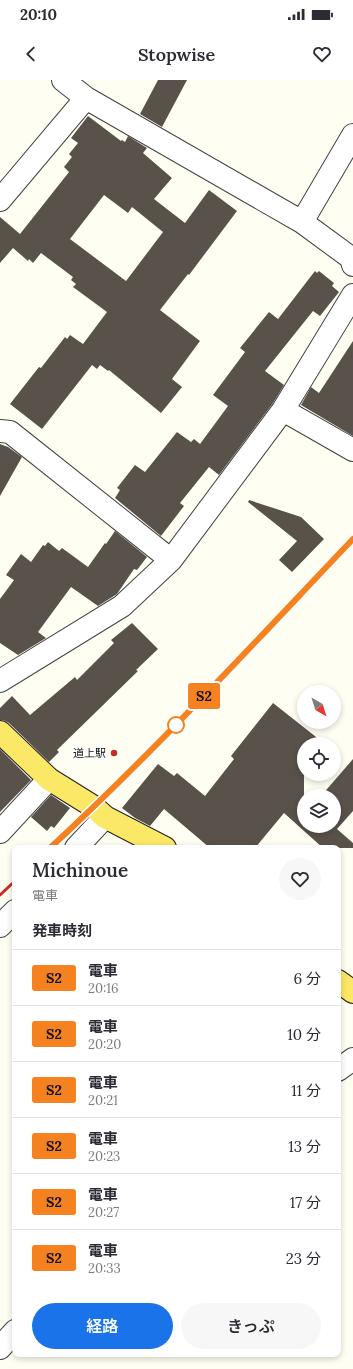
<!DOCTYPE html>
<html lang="ja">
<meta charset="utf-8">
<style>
body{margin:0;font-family:Lora,"Noto Sans JP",serif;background:#f7f7f7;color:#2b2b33;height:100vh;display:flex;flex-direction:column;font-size:15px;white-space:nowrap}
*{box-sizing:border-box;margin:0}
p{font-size:13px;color:#7c7c81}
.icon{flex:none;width:22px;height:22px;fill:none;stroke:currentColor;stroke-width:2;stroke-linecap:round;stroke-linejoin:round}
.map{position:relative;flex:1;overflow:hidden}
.details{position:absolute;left:12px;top:765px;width:329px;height:512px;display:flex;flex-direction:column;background:#fff;border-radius:8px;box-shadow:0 2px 6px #0003}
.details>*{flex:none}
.badge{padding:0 8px;border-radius:3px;font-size:14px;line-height:26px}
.needle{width:26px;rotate:141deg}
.buttons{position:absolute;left:297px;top:605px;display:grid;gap:8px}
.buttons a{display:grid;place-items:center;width:44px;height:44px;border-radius:50%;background:#fff;box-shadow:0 2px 6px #0003;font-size:20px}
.map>.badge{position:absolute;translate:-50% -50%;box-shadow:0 0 0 2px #fff}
h2{padding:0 20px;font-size:15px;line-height:36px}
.round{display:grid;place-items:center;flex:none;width:42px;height:42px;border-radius:21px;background:#f7f7f7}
.summary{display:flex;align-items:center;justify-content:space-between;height:68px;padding:0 20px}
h1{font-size:19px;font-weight:600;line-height:30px}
.button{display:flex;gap:8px;margin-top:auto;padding:8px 20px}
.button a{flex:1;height:46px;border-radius:24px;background:#1a73e8;color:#fff;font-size:16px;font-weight:600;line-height:46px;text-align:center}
.button a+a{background:#f7f7f7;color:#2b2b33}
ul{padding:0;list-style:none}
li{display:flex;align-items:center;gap:12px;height:56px;padding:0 20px;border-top:1px solid #e1e1e2}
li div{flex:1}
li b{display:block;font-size:15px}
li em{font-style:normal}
li .badge{min-width:44px;font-weight:700;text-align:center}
.status{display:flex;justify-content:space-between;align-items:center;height:28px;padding:0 20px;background:#fff;direction:ltr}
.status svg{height:11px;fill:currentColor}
header{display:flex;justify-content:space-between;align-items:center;height:52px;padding:0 20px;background:#fff;font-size:18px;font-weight:600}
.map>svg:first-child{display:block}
</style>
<div class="status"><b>20:10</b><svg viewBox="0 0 49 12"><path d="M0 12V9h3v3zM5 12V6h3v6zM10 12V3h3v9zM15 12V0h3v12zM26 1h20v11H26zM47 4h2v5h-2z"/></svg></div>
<header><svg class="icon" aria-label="back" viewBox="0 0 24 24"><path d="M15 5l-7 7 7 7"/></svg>Stopwise<svg class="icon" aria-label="heart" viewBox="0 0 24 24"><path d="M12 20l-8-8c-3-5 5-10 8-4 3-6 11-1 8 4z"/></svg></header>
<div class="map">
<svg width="353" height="1289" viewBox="0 0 353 1289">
<rect width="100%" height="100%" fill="#fffef2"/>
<path fill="#59524b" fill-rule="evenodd" d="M158 0H187L162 47 140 34Z
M88 36 121 61 122 60 125 62 128 56 147 68 143 73 172 98 154 119 185 143 209 110 237 131 189 195 188 194 160 230 200 261 172 299 182 307 161 333 109 290 108 291 100 285 97 289 92 285 42 349 10 324 39 287 41 288 65 257 67 259 70 255 83 264 107 232 73 207 76 204 71 200 73 197 41 173 33 183 29 179 28 181 13 168 0 183V137L20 154 69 92 64 87 72 77 69 74 78 63 71 58ZM104 115 128 133 132 127 163 152 126 201 70 159Z
M315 191 317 193 319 191 334 203 332 206 339 212 320 236 313 231 265 291 284 305 273 323 219 395 209 387 180 423 184 426 161 456 115 418 120 410 117 408 135 385 145 392 177 352 191 362 194 359 200 364 228 326 213 315 245 272 240 268 269 232 278 239Z
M353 261V356L301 325 311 307 319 313Z
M0 364 8 367 22 377 0 416Z
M249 420 301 437 324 459 292 492 279 480 297 461 248 422Z
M115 451 147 477 137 490 134 489 117 514 98 526 71 507 38 552 46 558 18 575 0 563V519L14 500 6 495 21 474 31 482 43 465 45 466 48 462 59 471 62 468 88 487 105 463 106 464Z
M132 543 158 569 136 590 138 591 57 670 59 672 49 682 9 643 3 640H0V628L12 616 30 635 75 597 77 600 114 563 111 560Z
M273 623 325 664H304V746H334V716H321L353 679V731L337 749 353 763V768H323L284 733 255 768H210L164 729 150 746 135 738 122 728 158 684 174 696 177 693 205 716 234 679 231 676Z
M0 669 31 700 0 732Z
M51 715 70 728 54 748 51 746 47 751 31 737Z"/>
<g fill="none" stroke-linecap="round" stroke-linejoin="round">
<g stroke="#424242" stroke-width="24">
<path id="minor" d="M63 0 86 18 302 142
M353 55 302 142 351 178 353 185
M0 120 86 18
M283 330 353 370
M0 351 10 352 171 480
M0 601 122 526 171 480 283 330 353 215
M0 752 49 699
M76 768 105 737
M0 846 15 831
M338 990 353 979
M0 1268 15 1251"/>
</g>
<g stroke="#202020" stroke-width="24">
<path id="major" d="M0 652 49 699 94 727 105 737 165 768
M338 901 353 912"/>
</g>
<use href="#minor" stroke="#fff" stroke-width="22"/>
<use href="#major" stroke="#fbe866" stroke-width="22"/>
<path stroke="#c42e23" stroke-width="3" d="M50 768C156 670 254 563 353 459
M0 815 15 801"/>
</g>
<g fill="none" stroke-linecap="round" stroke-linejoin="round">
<g stroke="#fff" stroke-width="9">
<path id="line" d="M50 768C156 670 254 563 353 459"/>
</g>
<use href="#line" stroke="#f58220" stroke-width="6"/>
</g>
<circle fill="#fff" stroke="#f58220" stroke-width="2" cx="176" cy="645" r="8"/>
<circle fill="#c42e23" stroke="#fff" stroke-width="1.5" cx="114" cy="673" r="4"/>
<g text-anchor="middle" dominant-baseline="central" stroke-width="4" stroke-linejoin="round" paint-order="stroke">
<g font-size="11" fill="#0f0f0f" stroke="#fff" text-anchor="end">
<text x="106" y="673">道上駅</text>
</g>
</g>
</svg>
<div class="buttons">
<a><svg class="needle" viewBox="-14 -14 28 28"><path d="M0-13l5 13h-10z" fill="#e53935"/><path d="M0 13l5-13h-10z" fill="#7c7c81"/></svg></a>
<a><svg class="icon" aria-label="locate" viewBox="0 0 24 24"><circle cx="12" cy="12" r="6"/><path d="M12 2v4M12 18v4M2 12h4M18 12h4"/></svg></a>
<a><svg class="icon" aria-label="layers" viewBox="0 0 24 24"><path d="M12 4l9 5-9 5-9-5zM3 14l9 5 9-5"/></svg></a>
</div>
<b class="badge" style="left:204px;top:616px;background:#f58220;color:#111">S2</b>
<section class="details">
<div class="summary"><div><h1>Michinoue</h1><p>電車</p></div><a class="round"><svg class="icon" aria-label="heart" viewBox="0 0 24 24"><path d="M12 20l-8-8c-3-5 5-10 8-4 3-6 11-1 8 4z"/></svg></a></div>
<h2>発車時刻</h2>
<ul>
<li><span class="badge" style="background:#f58220;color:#111">S2</span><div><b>電車</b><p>20:16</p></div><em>6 分</em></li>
<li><span class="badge" style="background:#f58220;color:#111">S2</span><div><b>電車</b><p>20:20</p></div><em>10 分</em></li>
<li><span class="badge" style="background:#f58220;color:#111">S2</span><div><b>電車</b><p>20:21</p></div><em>11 分</em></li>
<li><span class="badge" style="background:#f58220;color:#111">S2</span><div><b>電車</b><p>20:23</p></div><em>13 分</em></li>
<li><span class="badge" style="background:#f58220;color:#111">S2</span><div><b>電車</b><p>20:27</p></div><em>17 分</em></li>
<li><span class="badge" style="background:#f58220;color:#111">S2</span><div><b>電車</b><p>20:33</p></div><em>23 分</em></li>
</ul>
<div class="button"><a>経路</a><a>きっぷ</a></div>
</section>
</div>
